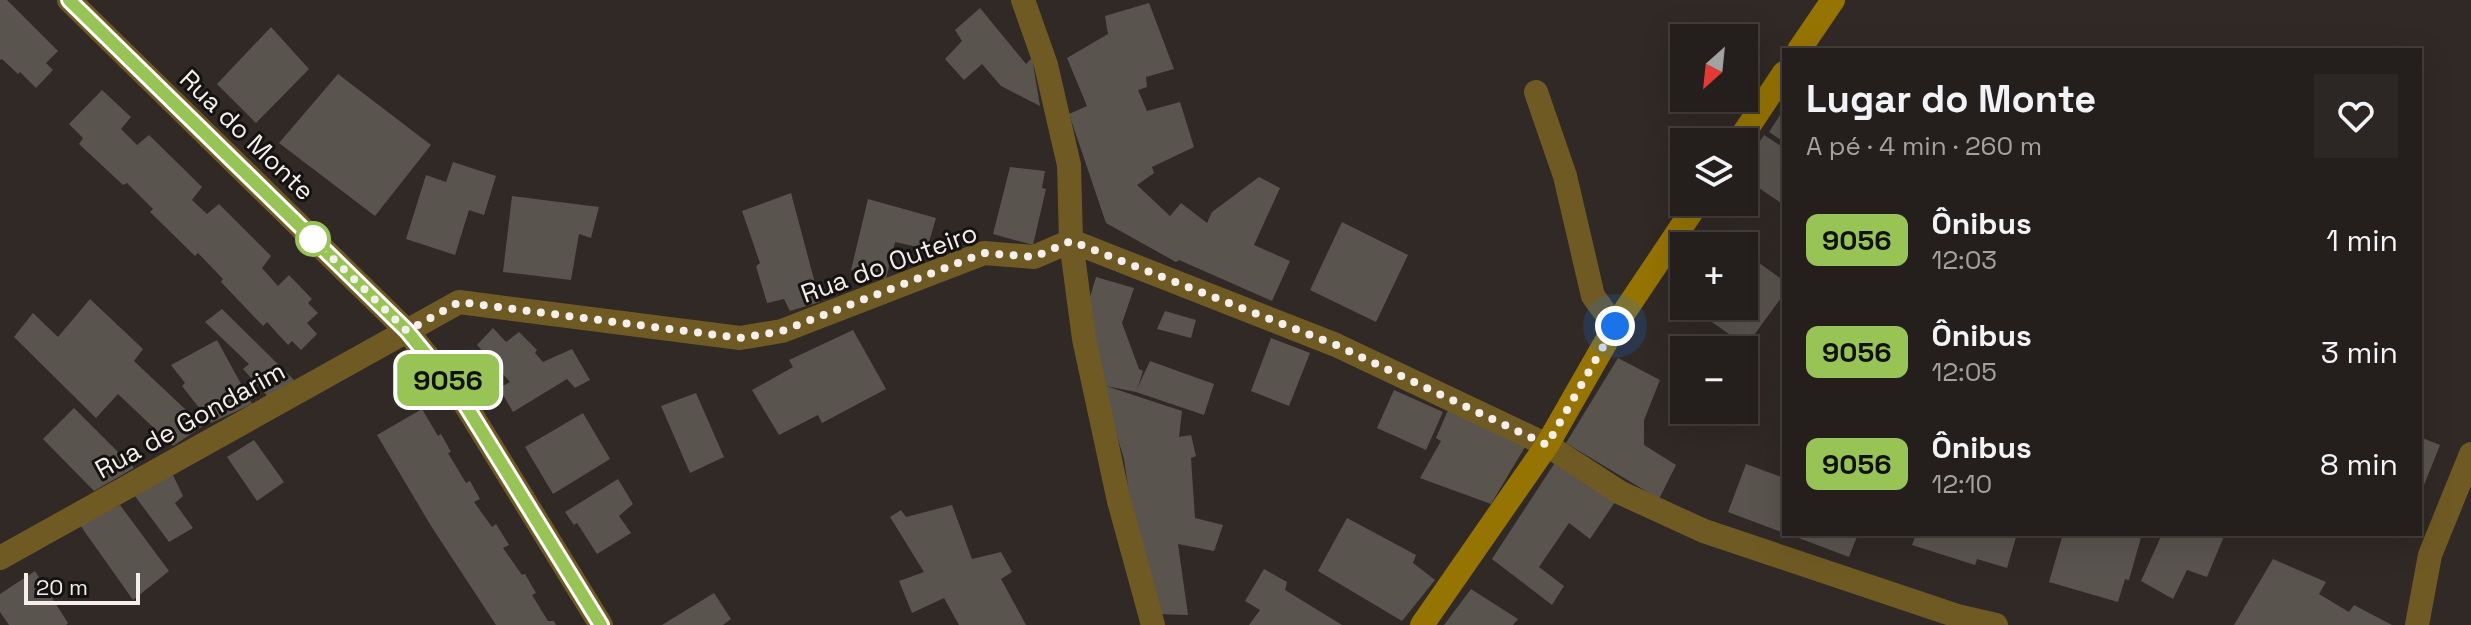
<!DOCTYPE html>
<html lang="pt">
<meta charset="utf-8">
<style>
body{margin:0;font-family:"Space Grotesk",sans-serif;background:#2c2725;color:#f1f3f6;height:100vh;display:flex;flex-direction:column;font-size:30px;white-space:nowrap}
*{box-sizing:border-box;margin:0}
p{font-size:26px;color:#a3a2a3}
.icon{flex:none;width:44px;height:44px;fill:none;stroke:currentColor;stroke-width:2;stroke-linecap:round;stroke-linejoin:round}
.map{position:relative;flex:1;overflow:hidden}
.side{position:absolute;left:1782px;top:48px;width:640px;height:488px;display:flex;flex-direction:column;background:#241f1c;border-radius:0px;box-shadow:0 8px 32px #0002,0 0 0 2px #413d3b}
.side>*{flex:none}
.badge{padding:0 16px;border-radius:12px;font-size:28px;line-height:52px}
.needle{width:52px;rotate:207deg}
.buttons{position:absolute;left:1670px;top:24px;display:grid;gap:16px}
.buttons a{display:grid;place-items:center;width:88px;height:88px;border-radius:0px;background:#241f1c;box-shadow:0 8px 32px #0002,0 0 0 2px #413d3b;font-size:40px}
.scale{position:absolute;left:24px;bottom:20px;width:116px;box-sizing:border-box;padding-left:8px;border:4px solid #f4efed;border-top:0;font-size:22px;line-height:28px;white-space:nowrap;color:#f4efed;-webkit-text-stroke:6px #151311;paint-order:stroke}
.you{position:absolute;width:40px;height:40px;margin:-20px;border:6px solid #fff;border-radius:50%;background:#1a73e8;box-shadow:0 0 0 12px #1a73e833}
.map>.badge{position:absolute;translate:-50% -50%;box-shadow:0 0 0 4px #fff}
.round{display:grid;place-items:center;flex:none;width:84px;height:84px;border-radius:0px;background:#2c2725}
.headline{display:flex;align-items:center;justify-content:space-between;height:136px;padding:0 24px}
h1{font-size:38px;font-weight:600;line-height:60px}
ul{padding:0;list-style:none}
li{display:flex;align-items:center;gap:24px;height:112px;padding:0 24px}
li div{flex:1}
li b{display:block;font-size:30px}
li em{font-style:normal}
li .badge{min-width:88px;font-weight:700;text-align:center}
.map>svg:first-child{display:block}
</style>
<div class="map">
<svg width="2471" height="625" viewBox="0 0 2471 625">
<rect width="100%" height="100%" fill="#302926"/>
<path fill="#5a544f" d="M0 0H7L58 51 46 63 53 70 36 88 20 72 18 74 2 59 0 60Z
M1149 3 1174 69 1146 77 1147 87 1138 90 1147 111 1180 102 1194 147 1152 167 1154 173 1137 185 1170 216 1181 203 1207 223 1212 212 1259 177 1280 188 1254 245 1290 261 1272 301 1179 260 1176 262 1106 223 1069 114 1087 106 1067 58 1108 34 1105 16Z
M980 8 1026 64 1032 58 1040 106 1001 86 982 64 964 80 945 59 962 41 955 30Z
M271 27 309 69 256 123 217 84Z
M338 74 431 145 375 216 279 143Z
M102 90 131 117 121 129 137 145 149 135 202 187 192 200 207 214 219 204 271 256 262 268 278 286 289 275 312 299 308 303 318 313 307 323 317 334 301 350 292 341 288 345 267 322 263 326 221 282 223 279 198 253 195 256 150 212 153 209 127 183 123 185 79 144 83 138 69 124Z
M1784 109V142L1769 132Z
M1764 135 1784 148V205L1744 178V165Z
M453 162 496 176 484 215 469 210 455 255 406 239 426 175 446 182Z
M1010 167 1045 171 1042 188 1046 189 1033 245 993 234Z
M791 193 820 302 790 311 784 299 767 303 756 266 760 263 742 211Z
M512 196 599 207 591 238 579 234 571 280 503 272Z
M868 199 936 218 927 249 895 242 886 279 851 270Z
M1342 222 1408 255 1376 322 1310 290Z
M1744 252 1784 281V294L1746 346 1689 306H1744Z
M1096 277 1134 288 1122 323 1139 369 1143 371 1137 389 1150 361 1214 384 1204 415 1136 392 1106 386 1182 411 1179 437 1191 435 1196 456 1191 458 1195 518 1223 525 1214 551 1178 544 1188 615 1155 614 1133 519 1124 459 1101 384 1085 314Z
M90 299 143 349 134 361 203 426 173 446 118 394 96 418 14 337 33 313 58 337Z
M222 309 295 381 268 397 243 369 249 364 205 322Z
M1165 311 1196 320 1191 338 1157 329Z
M493 328 506 342 519 332 537 350 535 353 543 362 572 349 590 380 575 388 567 379 513 412 499 388 510 382 477 345Z
M853 330 886 389 822 423 818 415 779 435 752 390 793 367 789 360Z
M1271 338 1310 353 1289 406 1251 391Z
M217 340 252 404 211 423 182 386 185 383 171 365Z
M1618 358 1660 380 1644 420V445L1676 465 1659 499 1566 443Z
M1394 390 1443 412 1426 450 1377 428Z
M696 393 724 457 690 473 661 406Z
M74 408 134 468 94 491 43 439Z
M422 409 438 436 441 434 451 452 448 453 466 483 470 481 480 499 474 502 492 527 496 524 509 545 503 548 522 575 525 574 536 593 532 595 548 621H554L556 625H496L431 526 377 435Z
M1448 410 1528 442 1491 504 1420 478 1441 441 1436 438Z
M583 413 610 459 553 494 525 447Z
M2420 437 2440 445 2420 495Z
M254 440 284 482 257 501 227 457Z
M1556 461 1615 502 1590 539 1569 523 1539 567 1564 586 1552 605 1492 559Z
M1746 464 1784 478V533L1728 512Z
M172 473 183 496 175 503 193 528 169 542 135 496Z
M618 479 633 504 619 516 631 533 597 554 577 523 574 525 565 512Z
M120 505 169 571 133 600 80 525Z
M952 505 972 559 1001 552 1012 572 1001 579 1026 625H959L944 598 912 613 899 581 924 572 890 517 901 510 906 517Z
M1347 518 1416 555 1413 563 1435 580 1402 621 1318 571Z
M1788 534H1858L1849 557Z
M1916 534H2017L2007 568 1977 559 1975 565 1912 545Z
M2063 534H2142L2129 580 2125 579 2118 602 2049 582Z
M2162 534H2225L2207 577 2187 570 2173 599 2141 581Z
M2273 559 2326 582 2319 594 2349 612 2354 605 2392 625H2234Z
M1264 569 1287 582 1285 590 1342 625H1249L1260 610 1245 601Z
M35 571 68 623 66 625H9L0 612V594Z
M1471 589 1518 619 1513 625H1444Z
M714 593 731 619 723 625H662Z"/>
<g fill="none" stroke-linecap="round" stroke-linejoin="round">
<path stroke="#705a24" stroke-width="24" d="M1023 0 1046 65 1069 165 1071 241 1084 339 1119 501 1153 625
M1536 92 1565 176 1593 296 1615 326
M0 558 459 302 740 338 782 331 984 253 1034 257 1071 241 1336 345 1547 445 1621 493 1704 531 1957 616 1996 625
M2417 625 2430 555 2471 454"/>
<path stroke="#705a24" stroke-width="24" d="M69 0 407 331 460 396 601 625"/>
<path stroke="#967402" stroke-width="24" d="M1799 50 1833 0
M1738 142 1784 73
M1422 625 1547 445 1615 326 1698 202"/>
</g>
<g fill="none" stroke-linecap="round" stroke-linejoin="round">
<g stroke="#fff" stroke-width="18">
<path id="line" d="M69 0 407 331 460 396 601 625"/>
</g>
<use href="#line" stroke="#98c455" stroke-width="12"/>
<path stroke="#f4efed" stroke-width="8" stroke-dasharray="0 14.4" d="M313 239 407 331 459 302 740 338 782 331 984 253 1034 257 1071 241 1336 345 1547 445 1615 326"/>
</g>
<circle fill="#fff" stroke="#98c455" stroke-width="4" cx="313" cy="239" r="16"/>
<g text-anchor="middle" dominant-baseline="central" stroke-width="6" stroke-linejoin="round" paint-order="stroke">
<g font-size="26" fill="#f4efed" stroke="#151311">
<text transform="translate(247 135) rotate(44)">Rua do Monte</text>
<text transform="translate(889 263) rotate(-20)">Rua do Outeiro</text>
<text transform="translate(190 420) rotate(-29)">Rua de Gondarim</text>
</g>
</g>
</svg>
<div class="buttons">
<a><svg class="needle" viewBox="-14 -14 28 28"><path d="M0-13l5 13h-10z" fill="#e53935"/><path d="M0 13l5-13h-10z" fill="#a3a2a3"/></svg></a>
<a><svg class="icon" aria-label="layers" viewBox="0 0 24 24"><path d="M12 4l9 5-9 5-9-5zM3 14l9 5 9-5"/></svg></a>
<a>+</a>
<a>−</a>
</div>
<div class="scale">20 m</div>
<div class="you" style="left:1615px;top:326px"></div>
<b class="badge" style="left:448px;top:380px;background:#98c455;color:#111">9056</b>
<section class="side">
<div class="headline"><div><h1>Lugar do Monte</h1><p>A pé · 4 min · 260 m</p></div><a class="round"><svg class="icon" aria-label="heart" viewBox="0 0 24 24"><path d="M12 20l-8-8c-3-5 5-10 8-4 3-6 11-1 8 4z"/></svg></a></div>
<ul>
<li><span class="badge" style="background:#98c455;color:#111">9056</span><div><b>Ônibus</b><p>12:03</p></div><em>1 min</em></li>
<li><span class="badge" style="background:#98c455;color:#111">9056</span><div><b>Ônibus</b><p>12:05</p></div><em>3 min</em></li>
<li><span class="badge" style="background:#98c455;color:#111">9056</span><div><b>Ônibus</b><p>12:10</p></div><em>8 min</em></li>
</ul>
</section>
</div>
